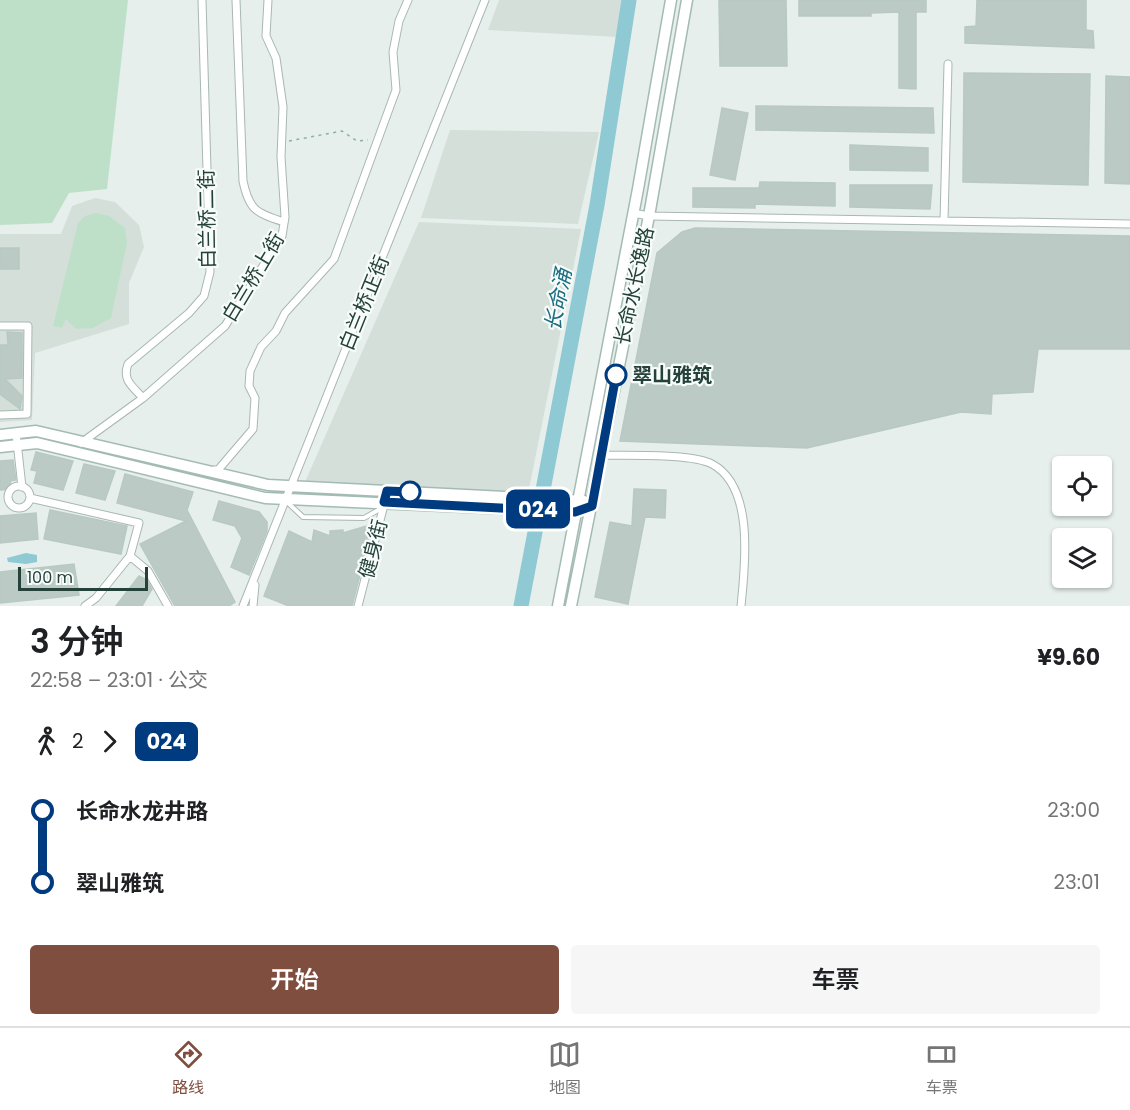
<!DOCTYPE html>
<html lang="zh">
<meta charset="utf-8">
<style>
body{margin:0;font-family:Poppins,"Noto Sans SC",sans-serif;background:#f6f6f6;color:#202124;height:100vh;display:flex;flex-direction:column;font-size:22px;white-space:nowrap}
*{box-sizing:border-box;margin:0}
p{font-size:20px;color:#757577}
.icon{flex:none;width:33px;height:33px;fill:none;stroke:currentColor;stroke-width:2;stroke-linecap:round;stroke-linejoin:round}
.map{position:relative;height:606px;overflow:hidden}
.side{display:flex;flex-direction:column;background:#fff;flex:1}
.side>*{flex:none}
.badge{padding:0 12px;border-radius:9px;font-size:21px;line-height:39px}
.controls{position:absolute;left:1052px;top:456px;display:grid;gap:12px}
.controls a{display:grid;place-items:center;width:60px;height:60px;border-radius:6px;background:#fff;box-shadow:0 2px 4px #0004;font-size:30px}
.scale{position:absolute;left:18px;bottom:15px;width:130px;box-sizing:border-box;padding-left:6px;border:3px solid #24423a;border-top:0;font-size:16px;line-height:21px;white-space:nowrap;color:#24423a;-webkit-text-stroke:4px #f7fbf9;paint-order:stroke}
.map>.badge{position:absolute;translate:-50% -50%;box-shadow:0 0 0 3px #fff}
.legs{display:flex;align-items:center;gap:9px;height:66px;padding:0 30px;font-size:20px}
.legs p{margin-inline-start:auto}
.overview{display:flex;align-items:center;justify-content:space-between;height:102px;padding:0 30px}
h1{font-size:33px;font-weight:600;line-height:45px}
.action{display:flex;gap:12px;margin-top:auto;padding:12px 30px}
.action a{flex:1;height:69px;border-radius:6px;background:#7f4e3f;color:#fff;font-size:24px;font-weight:600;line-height:69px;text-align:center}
.action a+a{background:#f6f6f6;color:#202124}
ul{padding:0 30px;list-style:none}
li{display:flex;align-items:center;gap:21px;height:72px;font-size:22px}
li i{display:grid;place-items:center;width:9px;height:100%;margin:0 8px;background:currentColor}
li i::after{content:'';width:15px;height:15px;margin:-8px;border:4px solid;border-radius:50%;background:#fff}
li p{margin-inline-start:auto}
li:first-child i{background:linear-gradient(#0000 50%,currentColor 0)}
li:last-child i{background:linear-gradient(currentColor 50%,#0000 0)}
.tab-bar{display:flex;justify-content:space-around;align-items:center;height:84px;border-top:2px solid #e0e0e0;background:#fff;font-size:16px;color:#757577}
.tab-bar a{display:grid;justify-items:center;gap:3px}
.tab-bar .selected{color:#7f4e3f}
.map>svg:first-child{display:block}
</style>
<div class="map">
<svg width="1130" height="606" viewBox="0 0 1130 606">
<rect width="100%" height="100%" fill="#e6efeb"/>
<path fill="#d4dfda" d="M499 0H623L618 37 488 30Z
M450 130 599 132 578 224 421 218Z
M95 198 115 202 139 225 144 247 129 283V324L35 353 32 420 0 422V234H61L72 206Z
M419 222 581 229 528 494 305 482Z"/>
<path fill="#bfe0c8" d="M0 0H128L107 189 69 193 52 223 0 225Z
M96 213 109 216 125 228 127 243 111 318 93 328 76 329 66 319 62 328 53 326 78 223 85 216Z"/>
<path fill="#8ec9d4" d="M26 553 37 555V562L26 564 8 562 7 558Z"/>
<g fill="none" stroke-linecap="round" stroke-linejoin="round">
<path stroke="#8ec9d4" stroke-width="15" d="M521 606 597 205 629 0"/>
</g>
<path fill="#bbcac4" stroke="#b8c9c2" stroke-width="1.5" d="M719 0H786L787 66H720Z
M799 0H926V12H916V89L899 88V12L871 13V16H799Z
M977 0H1086V30L1093 31 1094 48 965 43V27L976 26Z
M964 73 1090 74 1088 185 963 182Z
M1106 76 1130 77V184L1105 183Z
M756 106 933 108 934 133 756 130Z
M722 108 748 113 735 180 710 175Z
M850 145 928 148V171L850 170Z
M760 182 835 183V206L755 204V208L693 207V188H759Z
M850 185H932L930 209 850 207Z
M695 228 1130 236V349H1038L1033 392 992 394 991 414 961 412 807 448 620 441 657 253 682 232Z
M0 248H19V269H0Z
M7 332 22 333V378L5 379 22 396 20 409 0 394V345H8Z
M36 452 73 461 63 490 34 483 37 471 31 470Z
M13 460 16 480 10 481 12 489 0 490V461Z
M84 464 115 471 105 500 76 493Z
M125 474 193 492 187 510 235 602 229 606H175L140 544 186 521 117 503Z
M634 489 666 490 665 518 645 517 628 604 595 597 610 522 632 526Z
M219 501 259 512 267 522V531L249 575 231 567 242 538 235 526 213 520Z
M50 510 127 526 121 554 44 539Z
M36 513 38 539 0 543V516Z
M373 524 352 606H289L264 596 289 531 312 542 314 530 330 536V531L343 530V533Z
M74 564 79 595 0 603V572Z
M139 576 147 580 152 589 142 606H116Z"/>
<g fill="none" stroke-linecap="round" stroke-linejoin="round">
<g stroke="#a8b8b2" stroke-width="6">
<path id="lane" d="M287 502 303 517 364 518 382 508"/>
</g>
<g stroke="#a8b8b2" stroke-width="9">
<path id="street" d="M236 0 243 181C249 210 256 213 284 222
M633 213 649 216 1130 224
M944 221 948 64
M0 326H28L27 414 0 415
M143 398C132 386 122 380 128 364L189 313 204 296 210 272 202 0
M16 433 22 487
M81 443 143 398 225 326 282 236 285 217 281 157 283 107 276 58 266 36 268 0
M602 455C628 456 691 453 712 464 755 487 745 566 741 606
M214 470H218L253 429 255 398 249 386 250 371 261 347 276 331 285 313 334 259 396 90 393 52 399 21 408 0
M8 497a11 11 0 1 1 22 0a11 11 0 1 1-22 0Z
M30 498 139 523 130 556 96 598 85 606
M130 556 148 571 168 606
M243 606 485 0
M253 606 255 585
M358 606 385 501"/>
</g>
<g stroke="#a4bbb3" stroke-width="13">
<path id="secondary" d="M0 435 36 431 268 485 584 501
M0 447 37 443 265 498 575 512 592 506
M558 606 638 189 671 0
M571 606 649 216 687 0"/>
</g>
<path stroke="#86b3a5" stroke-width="1.5" stroke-dasharray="3 4.5" stroke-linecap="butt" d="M289 141 342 131 357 141 368 140"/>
<use href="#lane" stroke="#fff" stroke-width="4"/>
<use href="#street" stroke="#fff" stroke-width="7"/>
<use href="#secondary" stroke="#fff" stroke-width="10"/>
</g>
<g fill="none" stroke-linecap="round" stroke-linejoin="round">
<g stroke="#fff" stroke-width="14">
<path id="line-1" d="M410 492 387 491 384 502 575 512 592 506 616 375"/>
</g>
<use href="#line-1" stroke="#003b80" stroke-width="9"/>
</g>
<g fill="#fff" stroke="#003b80" stroke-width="3">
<circle cx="616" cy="375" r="10"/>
<circle cx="410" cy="492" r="10"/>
</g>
<g text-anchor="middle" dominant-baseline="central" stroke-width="4.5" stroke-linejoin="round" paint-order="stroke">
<g font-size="20" fill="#24423a" stroke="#f7fbf9">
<text transform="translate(207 219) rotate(-91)">白兰桥二街</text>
<text transform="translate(253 277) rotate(-59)">白兰桥上街</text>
<text transform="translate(634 286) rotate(-78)">长命水长逸路</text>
<text transform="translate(364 303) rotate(-68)">白兰桥正街</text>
<text transform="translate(373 549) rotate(-76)">健身街</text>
</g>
<g font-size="20" font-weight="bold" fill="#24423a" stroke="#f7fbf9" text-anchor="start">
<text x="632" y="375">翠山雅筑</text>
</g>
<g font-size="21" font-style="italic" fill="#1c6f80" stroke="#f7fbf9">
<text transform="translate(558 300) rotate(-79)">长命涌</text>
</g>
</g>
</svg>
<div class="controls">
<a><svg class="icon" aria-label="locate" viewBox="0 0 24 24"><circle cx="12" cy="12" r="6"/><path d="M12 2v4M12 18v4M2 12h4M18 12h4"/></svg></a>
<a><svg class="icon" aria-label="layers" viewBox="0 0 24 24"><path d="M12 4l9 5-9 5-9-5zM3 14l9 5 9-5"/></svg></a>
</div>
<div class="scale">100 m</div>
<b class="badge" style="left:538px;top:509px;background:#003b80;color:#fff">024</b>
</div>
<section class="side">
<div class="overview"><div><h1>3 分钟</h1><p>22:58 – 23:01 · 公交</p></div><b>¥9.60</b></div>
<div class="legs"><svg class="icon" aria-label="walk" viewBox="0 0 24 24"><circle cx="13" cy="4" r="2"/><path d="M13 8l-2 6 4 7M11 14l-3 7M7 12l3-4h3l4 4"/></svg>2<svg class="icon" aria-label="forward" viewBox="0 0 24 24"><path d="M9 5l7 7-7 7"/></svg><b class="badge" style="background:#003b80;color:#fff">024</b></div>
<ul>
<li><i style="color:#003b80"></i><b>长命水龙井路</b><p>23:00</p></li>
<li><i style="color:#003b80"></i><b>翠山雅筑</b><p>23:01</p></li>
</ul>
<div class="action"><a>开始</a><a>车票</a></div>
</section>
<nav class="tab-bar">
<a class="selected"><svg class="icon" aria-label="directions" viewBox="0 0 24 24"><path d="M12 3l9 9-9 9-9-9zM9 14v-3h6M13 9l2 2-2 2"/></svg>路线</a>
<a><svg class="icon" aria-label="map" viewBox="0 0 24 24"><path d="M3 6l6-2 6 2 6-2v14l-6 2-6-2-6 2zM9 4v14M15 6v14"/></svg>地图</a>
<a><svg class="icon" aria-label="tickets" viewBox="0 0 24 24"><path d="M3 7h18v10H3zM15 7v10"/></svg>车票</a>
</nav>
